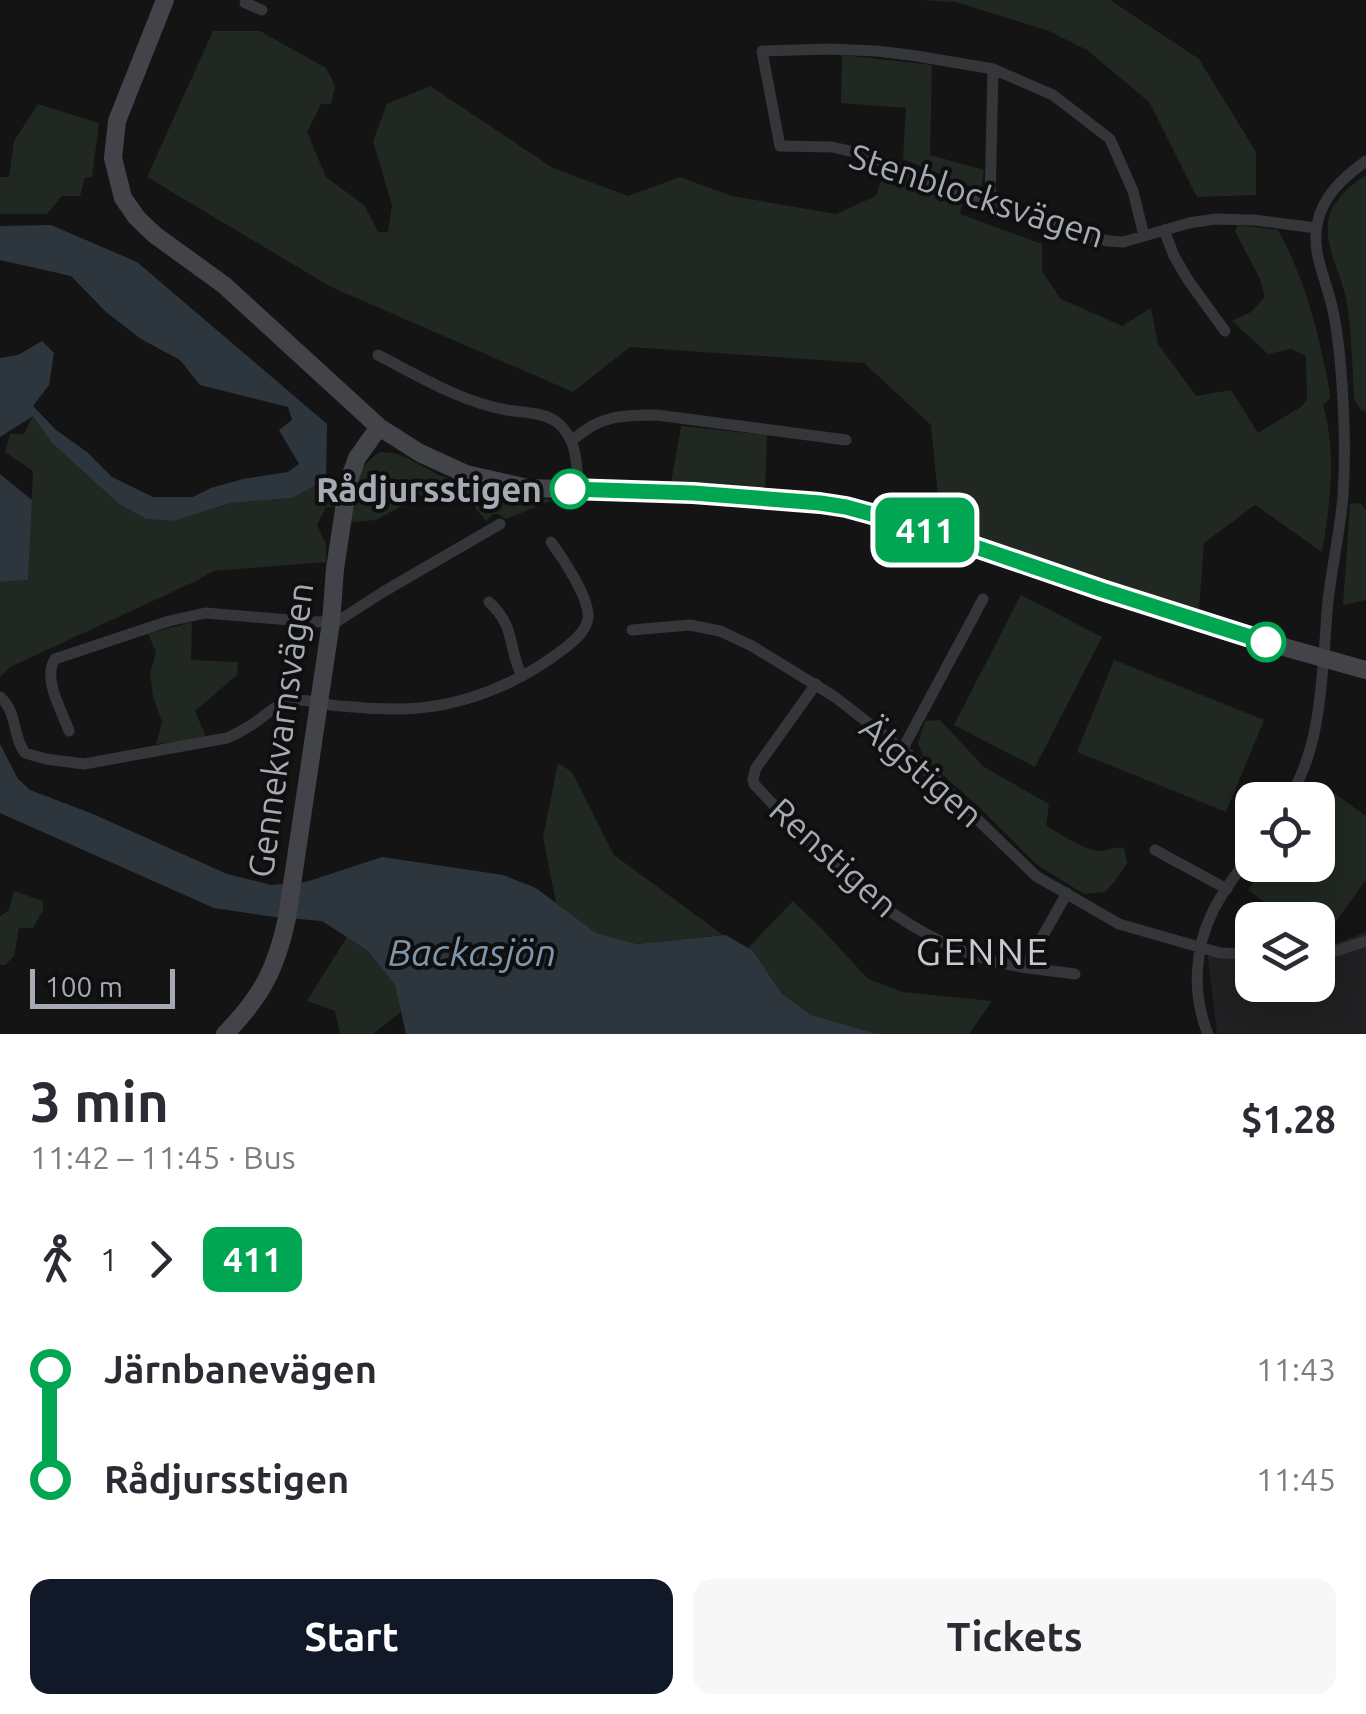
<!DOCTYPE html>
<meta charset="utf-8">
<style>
body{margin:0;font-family:Ubuntu,sans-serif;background:#f7f7f7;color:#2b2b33;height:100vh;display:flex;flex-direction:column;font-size:38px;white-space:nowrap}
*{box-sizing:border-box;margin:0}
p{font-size:32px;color:#7c7c81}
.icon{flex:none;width:55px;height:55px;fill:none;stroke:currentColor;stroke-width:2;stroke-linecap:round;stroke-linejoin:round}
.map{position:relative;height:1034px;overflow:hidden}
.panel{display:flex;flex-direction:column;background:#fff;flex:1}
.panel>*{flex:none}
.badge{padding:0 20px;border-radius:15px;font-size:35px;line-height:65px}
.controls{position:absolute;left:1235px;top:782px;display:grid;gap:20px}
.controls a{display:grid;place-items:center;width:100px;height:100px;border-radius:20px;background:#fff;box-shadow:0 5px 25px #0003;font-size:50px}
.scale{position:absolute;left:30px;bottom:25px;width:145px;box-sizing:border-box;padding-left:10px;border:5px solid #a6aab4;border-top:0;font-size:28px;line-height:35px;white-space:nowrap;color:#a6aab4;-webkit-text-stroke:8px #0f0f10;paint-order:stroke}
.map>.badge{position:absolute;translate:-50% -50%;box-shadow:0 0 0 5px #fff}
.legs{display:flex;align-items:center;gap:15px;height:110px;padding:0 30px;font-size:32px}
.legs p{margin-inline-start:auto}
.summary{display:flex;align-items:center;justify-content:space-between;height:170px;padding:0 30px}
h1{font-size:55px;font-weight:700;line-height:75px}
.button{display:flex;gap:20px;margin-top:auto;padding:20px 30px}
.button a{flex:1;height:115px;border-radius:20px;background:#111827;color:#fff;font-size:40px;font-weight:700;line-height:115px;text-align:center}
.button a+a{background:#f7f7f7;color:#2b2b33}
ul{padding:0 30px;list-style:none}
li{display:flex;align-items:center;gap:35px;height:110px;font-size:38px}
li i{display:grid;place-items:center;width:15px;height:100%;margin:0 12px;background:currentColor}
li i::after{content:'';width:25px;height:25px;margin:-12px;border:8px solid;border-radius:50%;background:#fff}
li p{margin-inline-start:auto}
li:first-child i{background:linear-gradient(#0000 50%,currentColor 0)}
li:last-child i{background:linear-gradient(currentColor 50%,#0000 0)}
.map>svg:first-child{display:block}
</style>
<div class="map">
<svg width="1366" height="1034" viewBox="0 0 1366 1034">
<rect width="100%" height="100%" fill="#141415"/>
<path fill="#202022" d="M1366 932V1034H1217L1208 956 1252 953V985H1318V950Z"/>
<path fill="#202821" d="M920 0H1110L1199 59 1256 152V195L1197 197 1150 103 1087 50 1049 31 956 2Z
M213 31H260L326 68 335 86 331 104H321L307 132 326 177 364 205 378 232H388L392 205 373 141 387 104 430 86 553 168 628 196 680 177 732 196 836 214 876 196 885 169 963 199 960 214 1042 244V272L1061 299 1122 326 1151 308 1158 344 1196 396 1231 390 1258 433 1301 407 1307 400 1306 356 1291 349 1268 354 1232 321 1251 312 1265 297 1260 279 1235 231 1238 225 1278 230C1305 278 1319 334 1329 388L1330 398 1323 405C1337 453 1330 504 1322 552L1255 505 1204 543 1199 610 941 527 931 425 864 363 630 347 573 392 331 287 147 177Z
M842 55 932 65 930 155 984 170 981 191 903 159 906 108 841 103Z
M38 104 99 123 92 177 85 178 80 196H62L47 214H0V177H9L14 141Z
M1366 175V411L1361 410 1354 399C1352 366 1352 332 1346 298 1341 274 1325 248 1328 222 1330 203 1350 185 1366 175Z
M33 415 52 443 119 504 146 519 174 521 230 503 292 498 326 480 335 507H326L317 525 326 544V562L213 571 198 580 10 667 0 677V582L28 580 33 471 5 452 10 434H24Z
M681 426 767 435 765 491 671 483Z
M380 452C406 451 421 469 445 477 480 490 516 496 553 500L506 519 498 514H493L486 521 464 494 439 486 376 520 351 522C353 494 354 468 380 452Z
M1360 503 1366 510V600L1343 605 1350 504Z
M1021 595 1102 637 1035 767 954 725Z
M192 622 191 660 238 662 237 675 195 711 207 739 156 744 162 722 153 697 150 674 156 652 148 634Z
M1114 660 1264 720 1226 812 1077 752Z
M940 720 984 767 1049 804 1046 826C1062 834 1082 850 1100 851 1109 851 1114 846 1124 848L1127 863 1115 881 1105 892 1084 894 1036 864 979 807 924 758 918 744 925 721Z
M558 763 572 772 614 855 723 935 637 944 596 933 556 903 543 837Z
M1323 785 1366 816V880L1321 942 1318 940V920H1290L1248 890 1265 865H1318V800H1312Z
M14 891 43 901V910L33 928H19L14 956 5 965H0V916L9 910Z
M793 901 822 929 868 979 902 992 992 1001 969 1034H877L811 1015 782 994 753 951 748 948Z
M347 937 368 951 395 985 401 1012 373 1034H340L335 1011 307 1001Z"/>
<path fill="#2e363d" d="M51 225 137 262 327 424 326 480 292 498 230 503 174 521 146 519 119 504 52 443 33 416 0 437V474L32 500 28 580 0 582V358L18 355 42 341 54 353 49 385 33 406 56 430 87 452 112 477 153 497H193L211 488 243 479 288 472 299 464 279 430 292 420 288 407 200 385 180 360 141 339 106 312 71 276 0 260V226Z
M0 744 18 779 30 790 93 814 227 874 271 885 306 882 382 857 503 875 536 888 596 933 637 944 726 935 753 951 782 994 811 1015 877 1034H406L395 985 368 951 322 921 275 917 214 908 0 813Z"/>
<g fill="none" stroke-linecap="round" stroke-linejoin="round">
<path stroke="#35363a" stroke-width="11" d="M245 3 262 10
M990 204 993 69
M1164 230 1174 256 1188 280 1225 331
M1144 236 1133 191 1110 139 1053 95 993 69 917 56 877 51 829 49 762 51 780 146 832 147 863 154 990 204 1084 236 1109 241 1123 242 1189 223 1215 219 1254 220 1316 228
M378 355C419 376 461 402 507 410 523 413 546 412 559 424 578 441 576 465 579 488
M573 440C600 415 623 415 657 415L846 440
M489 602C517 628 507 647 522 676
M632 630 690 625 720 631 752 646 835 697 917 761 1036 876 1119 924 1220 953 1252 954
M816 684 756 768 753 779 754 784C829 865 912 953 1028 968L1031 957 1067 893
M0 697C18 712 12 736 25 753L46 759 84 764 227 738C239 733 249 727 260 719 268 713 276 705 286 702 303 697 323 705 340 706 360 708 381 709 401 709 460 708 519 684 565 648 575 640 586 631 588 618 590 599 563 558 551 542
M69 731C62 711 42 678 55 659L169 621 205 613 315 622 338 621 383 592 500 524
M902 750 983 599
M1288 800C1324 744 1322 665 1328 601 1332 566 1340 531 1343 496 1346 451 1344 404 1340 359 1338 339 1336 319 1330 299 1324 275 1312 251 1317 225 1322 196 1343 178 1366 161
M1155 850 1227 889
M1318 957 1366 941
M1028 968 1075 974
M1208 1034C1192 995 1194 949 1213 911 1223 890 1239 871 1252 852"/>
<path stroke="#43444a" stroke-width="18" d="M165 0 117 121 113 158 123 198 137 218 155 235 224 285 379 427 420 453 466 474 528 488 693 493 846 507 908 524 1241 635 1366 670
M225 1034C262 996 276 969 287 918L331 622 335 569 348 483 357 458 379 427"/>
</g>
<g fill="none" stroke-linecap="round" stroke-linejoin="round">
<g stroke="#fff" stroke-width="22">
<path id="line-1" d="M570 489 693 493 820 503 846 507 908 524 1102 590 1266 642"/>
</g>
<use href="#line-1" stroke="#00a651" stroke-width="15"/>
</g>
<g fill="#fff" stroke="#00a651" stroke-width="5">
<circle cx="570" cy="489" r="18"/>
<circle cx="1266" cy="642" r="18"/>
</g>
<g text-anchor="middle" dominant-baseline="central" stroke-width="8" stroke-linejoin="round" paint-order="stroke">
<g font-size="35" fill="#a6aab4" stroke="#0f0f10">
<text transform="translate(977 195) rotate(18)">Stenblocksvägen</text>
<text transform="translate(280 730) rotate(-82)">Gennekvarnsvägen</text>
<text transform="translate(922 771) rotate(41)">Älgstigen</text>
<text transform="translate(834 857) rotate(42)">Renstigen</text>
</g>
<g font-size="35" font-weight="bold" fill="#a6aab4" stroke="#0f0f10" text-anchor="end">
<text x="542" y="489">Rådjursstigen</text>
</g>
<g font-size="38" letter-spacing="2.5" fill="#c7c9d1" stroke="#0f0f10">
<text x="983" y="951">GENNE</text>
</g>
<g font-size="38" font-style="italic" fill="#7f97ad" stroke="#0f0f10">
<text x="472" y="952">Backasjön</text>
</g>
</g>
</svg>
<div class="controls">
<a><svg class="icon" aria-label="locate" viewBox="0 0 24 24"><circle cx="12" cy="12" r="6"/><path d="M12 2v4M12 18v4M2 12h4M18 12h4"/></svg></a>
<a><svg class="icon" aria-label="layers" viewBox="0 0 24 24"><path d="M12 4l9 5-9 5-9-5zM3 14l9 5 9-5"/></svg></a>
</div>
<div class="scale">100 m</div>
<b class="badge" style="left:925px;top:530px;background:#00a651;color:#fff">411</b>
</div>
<section class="panel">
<div class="summary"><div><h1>3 min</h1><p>11:42 – 11:45 · Bus</p></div><b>$1.28</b></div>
<div class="legs"><svg class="icon" aria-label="walk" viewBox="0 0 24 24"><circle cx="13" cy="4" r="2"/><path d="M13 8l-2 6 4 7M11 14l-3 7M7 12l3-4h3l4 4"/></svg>1<svg class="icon" aria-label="forward" viewBox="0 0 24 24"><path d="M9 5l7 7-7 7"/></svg><b class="badge" style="background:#00a651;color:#fff">411</b></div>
<ul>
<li><i style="color:#00a651"></i><b>Järnbanevägen</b><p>11:43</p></li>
<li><i style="color:#00a651"></i><b>Rådjursstigen</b><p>11:45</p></li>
</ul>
<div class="button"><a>Start</a><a>Tickets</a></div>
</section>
